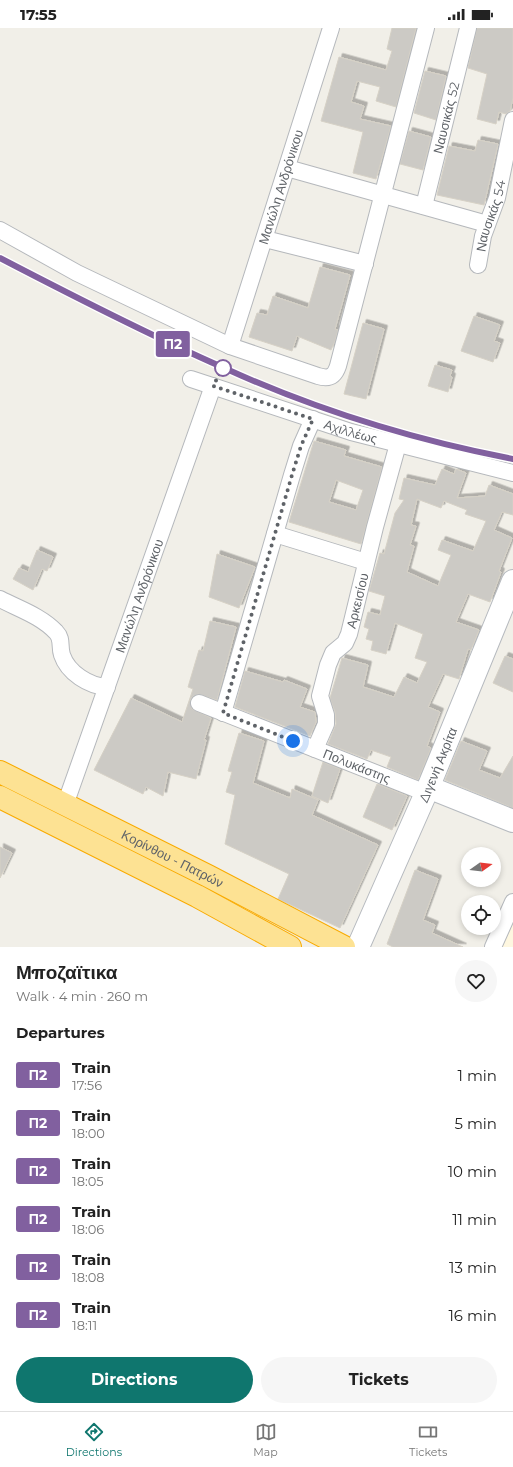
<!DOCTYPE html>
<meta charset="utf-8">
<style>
body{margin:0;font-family:Montserrat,sans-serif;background:#f6f6f6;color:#222;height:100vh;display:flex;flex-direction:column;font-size:15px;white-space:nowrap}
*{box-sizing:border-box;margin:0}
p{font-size:13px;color:#767676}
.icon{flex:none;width:22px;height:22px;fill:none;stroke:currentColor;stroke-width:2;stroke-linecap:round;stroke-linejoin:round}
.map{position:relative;height:919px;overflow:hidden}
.sheet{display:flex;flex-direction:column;background:#fff;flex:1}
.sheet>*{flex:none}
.badge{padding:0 8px;border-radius:3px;font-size:14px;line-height:26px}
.needle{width:26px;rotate:76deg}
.tools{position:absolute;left:461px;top:819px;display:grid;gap:8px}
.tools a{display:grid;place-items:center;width:40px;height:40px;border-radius:50%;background:#fff;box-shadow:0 2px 6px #0003;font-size:20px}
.you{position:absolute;width:20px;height:20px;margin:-10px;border:3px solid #fff;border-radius:50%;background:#1a73e8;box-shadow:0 0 0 6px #1a73e833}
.map>.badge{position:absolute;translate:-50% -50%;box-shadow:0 0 0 2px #fff}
h2{padding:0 16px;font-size:15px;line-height:36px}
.round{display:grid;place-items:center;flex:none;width:42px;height:42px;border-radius:21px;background:#f6f6f6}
.overview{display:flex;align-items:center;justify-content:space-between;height:68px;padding:0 16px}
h1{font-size:19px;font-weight:700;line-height:30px}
.button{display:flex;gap:8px;margin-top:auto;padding:8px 16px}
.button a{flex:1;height:46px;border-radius:24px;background:#0f766e;color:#fff;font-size:16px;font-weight:700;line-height:46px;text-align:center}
.button a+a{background:#f6f6f6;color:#222}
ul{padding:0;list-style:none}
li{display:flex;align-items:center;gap:12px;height:48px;padding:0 16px}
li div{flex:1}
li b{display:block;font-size:15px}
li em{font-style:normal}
li .badge{min-width:44px;font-weight:700;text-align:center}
.status{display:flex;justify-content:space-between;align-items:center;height:28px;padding:0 20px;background:#fff;direction:ltr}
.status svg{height:11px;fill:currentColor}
.menu{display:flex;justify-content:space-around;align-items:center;height:56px;border-top:1px solid #e0e0e0;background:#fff;font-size:11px;color:#767676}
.menu a{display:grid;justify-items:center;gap:2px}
.menu .on{color:#0f766e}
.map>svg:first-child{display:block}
</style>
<div class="status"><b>17:55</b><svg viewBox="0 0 49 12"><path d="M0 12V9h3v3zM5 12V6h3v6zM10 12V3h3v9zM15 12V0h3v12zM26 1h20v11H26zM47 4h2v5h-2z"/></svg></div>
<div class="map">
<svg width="513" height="919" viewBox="0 0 513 919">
<defs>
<filter id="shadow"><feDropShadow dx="3.5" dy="-3.5" stdDeviation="0" flood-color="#0004"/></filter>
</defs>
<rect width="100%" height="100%" fill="#f1efe8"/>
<path fill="#fef7e0" d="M513 886V919H499Z"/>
<path fill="#cccac5" stroke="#d6d1c6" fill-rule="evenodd" filter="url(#shadow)" d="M392 0H416L396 79 376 73 380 59 357 53 351 74 364 78 360 91 391 98 376 151 353 145 363 104 321 93 339 29 386 42 392 23 387 21Z
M477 0H513V70L510 83 506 86 499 84 496 96 477 91 487 46 468 40Z
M425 43 446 48 436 92 414 85Z
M409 103 431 109 423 142 400 136Z
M478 112 498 116 484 177 437 167 449 118 475 123Z
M320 239 350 247 335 301 338 302 335 313 331 322 297 308 292 323 249 309 257 285 267 287 273 268 308 280Z
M474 288 500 297 494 313 500 315 493 334 461 323Z
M363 295 384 301 366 371 344 366Z
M435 337 452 342 450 348 452 349 448 364 428 358Z
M314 413 346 422 344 428 382 439 361 516 289 494ZM336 452 363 462 356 482 329 474Z
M442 441 454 446 456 441 466 445 457 470 485 468 489 457 513 466V487L502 484 494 502 512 510 499 543 501 544 490 574 468 566 456 594 479 602 471 622 468 621 459 651 443 646 428 679 440 684 427 718 431 720 418 752 387 739 391 729 371 722 367 731 328 716 336 696 335 684 330 670 342 630 368 637 363 659 394 669 404 649 417 655 427 634 415 630 423 606 395 595 386 626 371 622 373 613 366 611 369 601 364 599 368 584 380 587 385 568 369 563 380 525 384 526 395 485 404 472 399 471 404 450 435 457ZM417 471 441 480 444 473 467 482 465 486 486 493 473 523 442 512 438 522 451 527 438 558 407 544 414 518 410 517 416 498 411 497Z
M37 522 53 529 47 543 42 541 33 562 13 551 19 540 28 544Z
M217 526 255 539 239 580 209 569Z
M210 593 236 599 217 672 198 666 193 668 190 672 192 681 211 690 204 712H206L196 751 168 744 163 768 146 759 143 766 94 742 131 670 182 694 193 661 188 659 199 622 203 623Z
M505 628 513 631V664L493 655Z
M245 643 283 654 284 652 307 661 300 679 315 684 316 694 310 708 235 679Z
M239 705 264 713 253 755 290 770 292 761 318 772 312 787 378 817 340 900 278 871 289 846 225 816 235 767 226 764 232 744 228 743Z
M461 713 487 723 479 742 500 750 513 728V780L445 752Z
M323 734 340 741 328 775 312 768Z
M377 756 407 768 392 802 363 789Z
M0 819 12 825 0 850Z
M415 842 438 851 423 892 435 897 432 905 463 919H393L387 916Z"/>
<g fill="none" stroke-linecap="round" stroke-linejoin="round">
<g stroke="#b5b8bc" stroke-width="18">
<g id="street">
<path d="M287 140 487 196"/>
<path id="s1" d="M424 178 468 0"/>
<path d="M0 202 77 245 230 318 318 348C328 351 334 350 338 338L426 0"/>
<path d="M265 211 365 236"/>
<path id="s2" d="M478 237 483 208 497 170 513 92"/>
<path id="s3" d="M230 318 331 0"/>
<path id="s4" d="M191 351 351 404 513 445"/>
<path d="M275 506 366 534"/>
<path d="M0 571C19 581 41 588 56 604 63 611 59 618 62 627 68 645 89 658 107 659"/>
<path id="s5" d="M199 675 426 765"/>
<path d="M223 685 292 447 301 418 313 391"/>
<path id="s6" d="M315 721 326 696V687L320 668 328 637 333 625 345 615 349 606 375 499 398 416"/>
<path id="s7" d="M65 777 213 358"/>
<path d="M493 919 513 874"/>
</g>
</g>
<g stroke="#b6babf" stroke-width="24">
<g id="secondary">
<path d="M428 759 513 793"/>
<path id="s8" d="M358 919 426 765 513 553"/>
</g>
</g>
<g stroke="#f9ab00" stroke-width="24">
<g id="highway">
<path id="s9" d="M0 744 208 848 344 919"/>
<path d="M0 769 197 868 290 919"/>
</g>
</g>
<use href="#street" stroke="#fff" stroke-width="16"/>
<use href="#secondary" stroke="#fff" stroke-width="22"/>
<use href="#highway" stroke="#fde293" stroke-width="22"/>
<path stroke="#b6b7b8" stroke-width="3" stroke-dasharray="1 5" stroke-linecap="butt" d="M0 230C73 267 147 306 222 339 315 381 414 411 513 431"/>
</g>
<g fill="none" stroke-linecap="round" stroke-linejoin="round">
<g stroke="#fff" stroke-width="9">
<path id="line" d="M0 230C73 268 147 306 222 339 314 381 414 412 513 431"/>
</g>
<use href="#line" stroke="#81609f" stroke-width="6"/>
<path stroke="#5f6368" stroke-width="4" stroke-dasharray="0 7.2" d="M223 340 213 358 313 391 301 418 292 447 223 685 293 713"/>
</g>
<circle fill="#fff" stroke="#81609f" stroke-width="2" cx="223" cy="340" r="8"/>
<g text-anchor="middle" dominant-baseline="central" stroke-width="3" stroke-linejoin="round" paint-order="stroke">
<g font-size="13" fill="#5f6368" stroke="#fff">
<text stroke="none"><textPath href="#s1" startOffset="91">Ναυσικάς 52</textPath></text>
<text stroke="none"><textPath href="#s3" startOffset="167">Μανώλη Ανδρόνικου</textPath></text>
<text stroke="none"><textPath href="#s2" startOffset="51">Ναυσικάς 54</textPath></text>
<text stroke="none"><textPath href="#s4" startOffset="168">Αχιλλέως</textPath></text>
<text stroke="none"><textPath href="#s7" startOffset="222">Μανώλη Ανδρόνικου</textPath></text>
<text stroke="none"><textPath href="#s6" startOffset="161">Αρκεισίου</textPath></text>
<text stroke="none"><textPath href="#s8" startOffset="199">Διγενή Ακρίτα</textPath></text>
<text stroke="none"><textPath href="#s5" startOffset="170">Πολυκάστης</textPath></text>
<text stroke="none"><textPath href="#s9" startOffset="193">Κορίνθου - Πατρών</textPath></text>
</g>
</g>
</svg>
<div class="tools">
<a><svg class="needle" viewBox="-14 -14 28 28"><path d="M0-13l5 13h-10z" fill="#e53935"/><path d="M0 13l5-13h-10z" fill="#767676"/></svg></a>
<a><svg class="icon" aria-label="locate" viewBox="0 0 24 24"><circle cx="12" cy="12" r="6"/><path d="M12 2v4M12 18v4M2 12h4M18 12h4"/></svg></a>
</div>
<div class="you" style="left:293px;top:713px"></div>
<b class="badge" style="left:173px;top:316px;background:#81609f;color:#fff">Π2</b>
</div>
<section class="sheet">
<div class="overview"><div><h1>Μποζαϊτικα</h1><p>Walk · 4 min · 260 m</p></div><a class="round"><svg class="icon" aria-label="heart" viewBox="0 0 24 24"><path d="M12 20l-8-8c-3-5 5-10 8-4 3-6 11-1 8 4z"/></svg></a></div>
<h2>Departures</h2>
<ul>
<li><span class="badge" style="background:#81609f;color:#fff">Π2</span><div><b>Train</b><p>17:56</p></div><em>1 min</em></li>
<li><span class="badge" style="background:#81609f;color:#fff">Π2</span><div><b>Train</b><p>18:00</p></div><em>5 min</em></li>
<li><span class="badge" style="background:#81609f;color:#fff">Π2</span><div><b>Train</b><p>18:05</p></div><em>10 min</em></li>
<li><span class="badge" style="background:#81609f;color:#fff">Π2</span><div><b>Train</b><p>18:06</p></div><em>11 min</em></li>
<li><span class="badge" style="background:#81609f;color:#fff">Π2</span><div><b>Train</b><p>18:08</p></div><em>13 min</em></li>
<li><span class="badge" style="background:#81609f;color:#fff">Π2</span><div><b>Train</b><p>18:11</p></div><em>16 min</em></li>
</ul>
<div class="button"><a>Directions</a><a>Tickets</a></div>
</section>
<nav class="menu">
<a class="on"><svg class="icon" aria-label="directions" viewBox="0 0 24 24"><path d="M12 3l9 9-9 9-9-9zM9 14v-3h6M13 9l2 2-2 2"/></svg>Directions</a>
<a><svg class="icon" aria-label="map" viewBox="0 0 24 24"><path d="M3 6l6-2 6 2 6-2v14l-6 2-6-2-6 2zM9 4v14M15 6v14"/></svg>Map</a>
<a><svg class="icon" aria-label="tickets" viewBox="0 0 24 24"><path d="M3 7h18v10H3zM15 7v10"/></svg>Tickets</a>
</nav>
